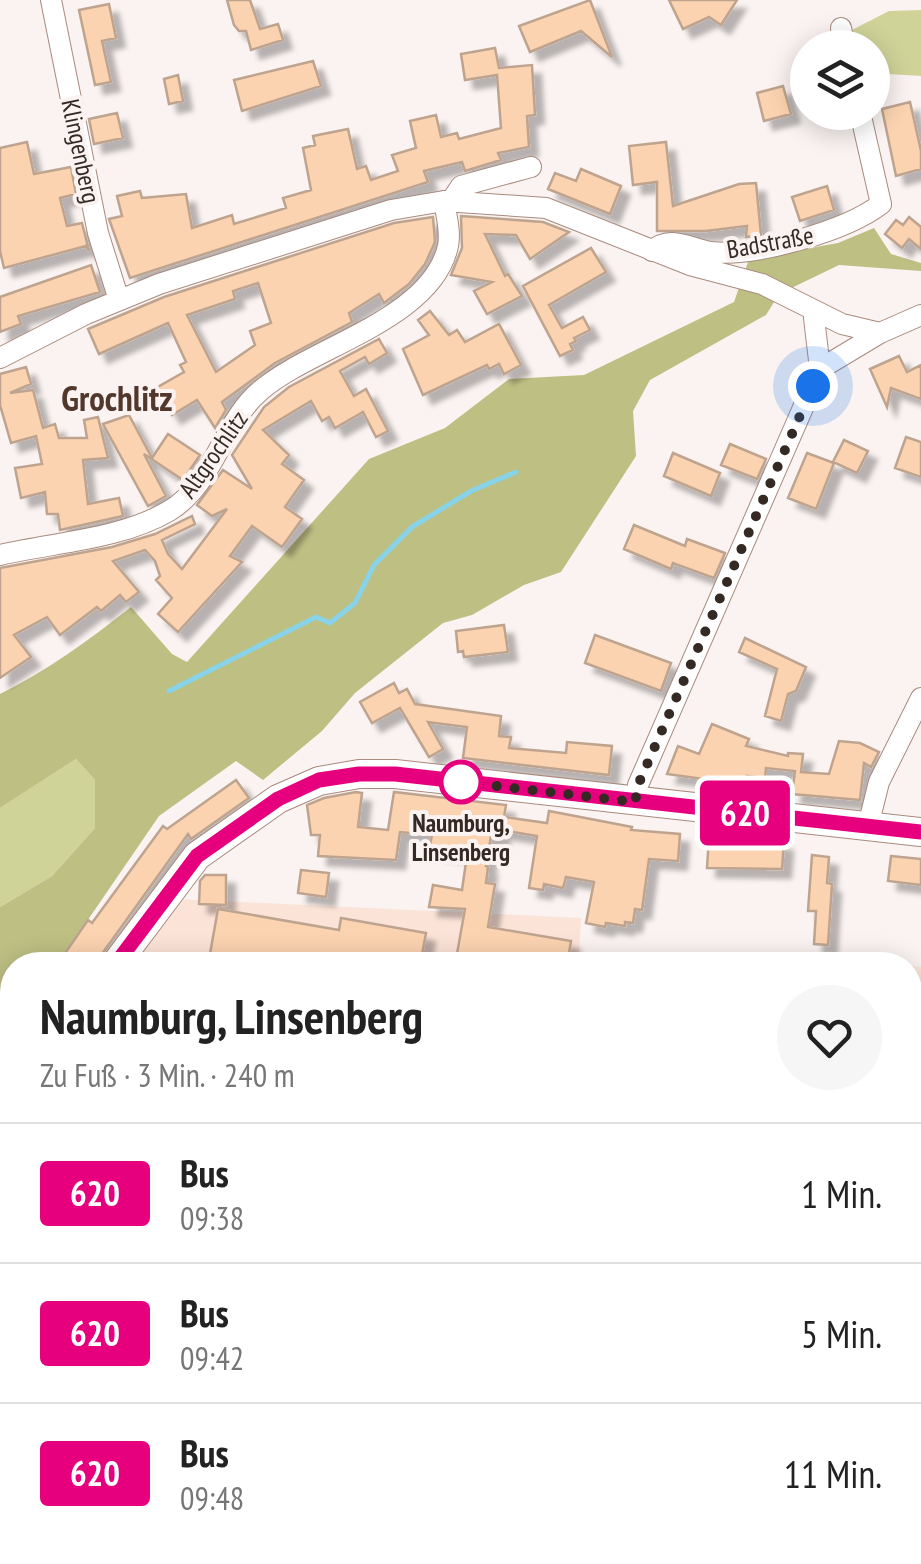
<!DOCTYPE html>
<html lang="de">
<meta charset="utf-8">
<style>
body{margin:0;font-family:"PT Sans Narrow",sans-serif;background:#f6f6f6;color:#222;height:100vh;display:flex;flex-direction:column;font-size:38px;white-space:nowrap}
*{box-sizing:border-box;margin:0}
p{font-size:32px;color:#767676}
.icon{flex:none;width:55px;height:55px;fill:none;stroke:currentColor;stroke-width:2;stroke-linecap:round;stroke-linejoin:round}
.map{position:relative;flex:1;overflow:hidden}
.panel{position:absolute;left:0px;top:952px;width:922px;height:612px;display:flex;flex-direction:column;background:#fff;border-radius:40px 40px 0 0;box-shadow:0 5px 25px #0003}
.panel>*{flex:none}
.badge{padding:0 20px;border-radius:8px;font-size:35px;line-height:65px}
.tools{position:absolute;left:790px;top:30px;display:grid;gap:20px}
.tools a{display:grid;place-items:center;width:100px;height:100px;border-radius:50%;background:#fff;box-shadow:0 5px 25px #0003;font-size:50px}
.you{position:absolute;width:50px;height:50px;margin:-25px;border:8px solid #fff;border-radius:50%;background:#1a73e8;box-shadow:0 0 0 15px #1a73e833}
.map>.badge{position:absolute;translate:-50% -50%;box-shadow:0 0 0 5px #fff}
.round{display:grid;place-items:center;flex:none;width:105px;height:105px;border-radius:52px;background:#f6f6f6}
.head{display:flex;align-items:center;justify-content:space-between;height:170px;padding:0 40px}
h1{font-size:48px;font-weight:800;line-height:75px}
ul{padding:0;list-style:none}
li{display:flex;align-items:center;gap:30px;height:140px;padding:0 40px;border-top:2px solid #e0e0e0}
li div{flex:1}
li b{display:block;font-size:38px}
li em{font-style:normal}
li .badge{min-width:110px;font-weight:700;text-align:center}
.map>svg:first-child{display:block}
</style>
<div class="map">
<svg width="921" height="1564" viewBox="0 0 921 1564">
<defs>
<filter id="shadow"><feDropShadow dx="9" dy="9" stdDeviation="2.5" flood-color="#0004"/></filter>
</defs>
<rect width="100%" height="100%" fill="#faf3f1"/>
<path fill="#fce3d8" d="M177 899 581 918 579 953 676 965H131Z
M910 966 921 967V1564H272L274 1552H910Z"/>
<path fill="#d0d398" d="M921 10V76L873 73 872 48 853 47 848 32 889 11Z
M76 759 95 780V828L52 876 0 907V808Z"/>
<path fill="#bdbf83" d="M874 228 891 254 921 263V271L839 265 779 294 766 315 650 380 633 411 636 456 561 572 524 585 472 615 443 623 355 693 322 731 263 780 236 761 159 816 57 965H12V1026L0 1041V907L52 876 95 828V780L76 759 0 808V694C48 670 89 640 131 607L172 654 187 662 369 459 445 428 509 379 584 375 734 302 749 259 838 243Z"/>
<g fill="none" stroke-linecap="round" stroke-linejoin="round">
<path stroke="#88d3e8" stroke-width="5" d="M169 691 316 617 330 623 355 603 374 565 412 527 471 491 516 472"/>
</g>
<path fill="#fbd3b1" stroke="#bea48f" stroke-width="2.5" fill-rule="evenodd" filter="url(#shadow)" d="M227 0H250L260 29 278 24 283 40 251 50 246 31H239L234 25Z
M590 0 612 57 581 31 530 52 519 26Z
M669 0H737L721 25 709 17 683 29Z
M109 4 116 38 102 41 111 82 95 85 79 10Z
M495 48 499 68 532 65 535 115 527 116 529 147 498 153 501 160 465 171 462 162 424 171 428 182 130 278 109 219 122 216 117 196 140 191 142 198 186 194 192 228 232 215 234 224 286 208 283 198 311 190 303 148 315 145 313 136 348 129 357 169 366 166 371 180 398 171 392 155 416 148 410 121 436 115 441 137 457 133 459 139 501 128 497 75 465 80 461 54Z
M313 61 321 86 242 111 234 80Z
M178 75 183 101 169 104 164 79Z
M783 86 791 114 764 121 757 93Z
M910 102 921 151V169L896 176 882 109Z
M117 113 123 138 94 144 89 119Z
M27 142 34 174 71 167 76 194 60 198 67 226 82 223 89 251 86 246 4 268 0 251V148Z
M666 142 673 206 739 184 756 183 761 235 746 237 747 226 706 231H657V182L633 185 629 146Z
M581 169 621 186 610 214 548 189 555 173 576 181Z
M827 186 834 210 800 221 792 197Z
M461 216 543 222 569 232 530 259 516 235 485 234 505 276 508 274 522 296 487 314 474 291 492 282 451 275 462 248Z
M433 217 435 242 425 264 409 284 384 303 379 294 349 313 352 322 275 363 252 380 222 402 226 410 215 428 197 400 172 415 156 388 184 372 180 365 186 362 168 323 99 354 88 329 164 297 394 223ZM258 283 271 323 250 331 255 345 216 372 187 315 235 299 233 291Z
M909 217 921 227V249L909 239 902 248 885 234 896 220 903 225Z
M591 248 606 272 549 305 562 328 583 317 590 330 574 338 576 341 570 344 573 350 560 356 523 286Z
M91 265 100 292 18 316 21 324 0 332V297Z
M430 311 449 335 457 330 465 342 499 324 521 365 504 374 499 364 489 369 487 365 423 395 403 349 429 335 418 320Z
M379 339 387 353 369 364 365 357 340 371 354 396 366 389 388 431 376 437 363 412 335 428 329 417 322 421 311 401 263 430 289 455 282 464 304 480 285 507 302 519 282 547 252 526 230 556 242 562 178 632 158 614 172 598 156 580 160 576 155 561 145 550 113 561 139 592 126 602 120 595 101 611 97 607 60 635 47 617 14 635 31 657 0 678V568L112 547 155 534 192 516 195 524 162 540 168 554 182 569 227 509 212 516 197 505 223 470 252 489 232 455 264 407 289 387Z
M899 356 907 372 921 365V399L891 388 887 407 870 369Z
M26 367 31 384 10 393 33 390 43 428 55 424 59 438H87L84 420 98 417 108 458 83 460 88 504 119 498 123 516 60 530 58 514H47L45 492 21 498 15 468 42 464 36 436 11 443 0 405V374Z
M129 415 152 458 168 434 200 455 183 480 144 454 166 496 148 506 103 424Z
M906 437 921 442V477L895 468Z
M844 440 868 451 857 473 833 462Z
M730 444 766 459 757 479 721 465Z
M673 453 720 473 711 496 664 476Z
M807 453 834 463 816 509 788 498Z
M634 525 685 546 687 539 725 553 714 578 673 563 671 569 624 549Z
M504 625 508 652 464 657 463 651 458 652 456 631Z
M595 635 671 663 661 691 585 663Z
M745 638 806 667 796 691 788 694 781 721 765 716 777 669 739 652Z
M394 683 399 693 407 689 415 704 501 716 499 736 511 737 509 748 566 753 567 742 612 746 609 775 463 758 467 727 428 722 443 749 429 757 400 708 372 723 360 702Z
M712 724 749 739 746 746 788 756V753L803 754 801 772 829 774 839 741 860 743 879 752 871 767 864 763 860 800 792 794 795 771 766 768 765 778 747 776 746 789 710 786 711 780 667 774 678 746 699 754Z
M236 780 249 798 191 839 188 834 94 965H57L88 920 92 923 163 826 167 829Z
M356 792 362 793 358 827 388 830 394 792 506 805 504 817 547 823 549 811 632 827 631 830 680 834 678 861 649 859 642 910 635 909 633 923 625 922V926L606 923 605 927 586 923 594 882 566 877 563 888 544 884 543 890 529 888 537 836 501 830 500 838 491 836 486 866 488 867 486 883 495 884 488 927 571 941 567 965H455L465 909 429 907 433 885 462 890 467 855 429 850 432 835 400 832 396 860 318 856 320 835H311L307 805 324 798Z
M709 837 784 842 782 869 707 868Z
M812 855 829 857 827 883 832 884 828 945 814 944 816 911H808Z
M891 856 921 859V885L888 881Z
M301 870 329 873 326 897 298 893Z
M205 875H226V905L199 904 200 881Z
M218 909 339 930 341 918 426 933 420 965H208Z"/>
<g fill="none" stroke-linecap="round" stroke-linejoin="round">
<g stroke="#a98a7d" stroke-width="22">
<path id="minor" d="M51 0 98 233 119 300
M841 28 845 48
M451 201 461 186 531 167
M652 251C670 234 691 249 711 252 755 257 846 231 881 204L860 112
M0 358 86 314 159 284 391 210 444 201 546 208 690 265 762 284 842 324 880 333
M820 369 880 333 921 315
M0 555C55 542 119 540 169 511 213 485 223 422 260 391 310 347 432 320 448 246 451 231 446 215 444 201
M635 802 638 785 820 369 814 318 817 312
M868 826 879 782 921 698
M0 1429 12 1430
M832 1552 890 1564"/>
</g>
<g stroke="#a98a7d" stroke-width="30">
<path id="secondary" d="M115 965 197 856 278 799 319 781 359 774H395L921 832
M0 1114 12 1097"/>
</g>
<use href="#minor" stroke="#fff" stroke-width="20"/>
<use href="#secondary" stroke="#fff" stroke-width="28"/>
</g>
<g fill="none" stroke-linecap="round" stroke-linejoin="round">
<g stroke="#fff" stroke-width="22">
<path id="line" d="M115 965 197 856 278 799 319 780 359 774H395L921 832"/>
</g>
<use href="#line" stroke="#e6007e" stroke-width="15"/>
<path stroke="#352923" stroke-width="10" stroke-dasharray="0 18" d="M461 782 635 802 638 785 813 386"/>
</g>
<circle fill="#fff" stroke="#e6007e" stroke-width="5" cx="461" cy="782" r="20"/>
<g text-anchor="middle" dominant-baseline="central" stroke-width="8" stroke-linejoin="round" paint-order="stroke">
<g font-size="25" fill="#352923" stroke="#faf3f1">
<text transform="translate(81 151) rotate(78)">Klingenberg</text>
<text transform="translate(770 242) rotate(-10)">Badstraße</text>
<text transform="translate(213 454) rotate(-55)">Altgrochlitz</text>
</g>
<g font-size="25" font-weight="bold" fill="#352923" stroke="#faf3f1">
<text x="461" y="823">Naumburg,<tspan x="461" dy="29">Linsenberg</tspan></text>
</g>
<g font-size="35" font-weight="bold" fill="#52372c" stroke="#faf3f1">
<text x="117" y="398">Grochlitz</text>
</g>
</g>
</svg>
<div class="tools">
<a><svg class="icon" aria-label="layers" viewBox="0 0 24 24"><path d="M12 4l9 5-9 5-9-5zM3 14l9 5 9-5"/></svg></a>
</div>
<div class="you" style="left:813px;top:386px"></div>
<b class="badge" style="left:745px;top:813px;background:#e6007e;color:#fff">620</b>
<section class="panel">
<div class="head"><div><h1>Naumburg, Linsenberg</h1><p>Zu Fuß · 3 Min. · 240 m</p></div><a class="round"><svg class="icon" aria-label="heart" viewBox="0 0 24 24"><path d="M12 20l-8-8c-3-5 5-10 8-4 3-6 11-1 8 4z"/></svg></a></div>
<ul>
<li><span class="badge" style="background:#e6007e;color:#fff">620</span><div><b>Bus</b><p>09:38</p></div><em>1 Min.</em></li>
<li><span class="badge" style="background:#e6007e;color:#fff">620</span><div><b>Bus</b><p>09:42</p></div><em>5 Min.</em></li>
<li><span class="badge" style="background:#e6007e;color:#fff">620</span><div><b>Bus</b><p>09:48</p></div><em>11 Min.</em></li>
</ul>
</section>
</div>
